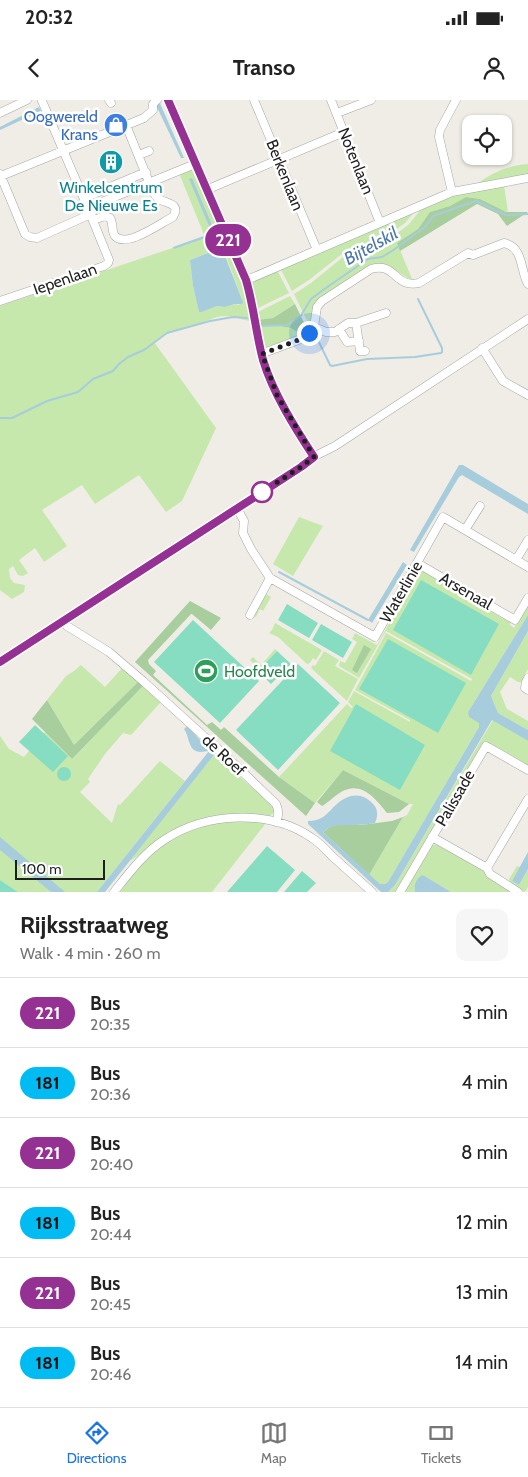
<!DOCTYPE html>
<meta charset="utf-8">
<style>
body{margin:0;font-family:Cabin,sans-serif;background:#f6f6f6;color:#222;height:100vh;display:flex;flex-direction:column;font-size:19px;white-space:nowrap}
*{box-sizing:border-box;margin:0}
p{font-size:16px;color:#767676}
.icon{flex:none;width:28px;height:28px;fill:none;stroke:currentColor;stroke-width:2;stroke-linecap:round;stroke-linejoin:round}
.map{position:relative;height:792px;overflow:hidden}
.panel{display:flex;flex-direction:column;background:#fff;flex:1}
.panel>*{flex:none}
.badge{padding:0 10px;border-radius:16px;font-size:18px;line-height:32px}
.buttons{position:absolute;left:462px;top:15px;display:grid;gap:10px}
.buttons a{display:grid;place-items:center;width:50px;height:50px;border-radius:10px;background:#fff;box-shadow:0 1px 4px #0004;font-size:25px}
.scale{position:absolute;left:15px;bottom:12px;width:90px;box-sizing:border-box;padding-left:5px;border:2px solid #1f1f1f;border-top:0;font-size:14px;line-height:18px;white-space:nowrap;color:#1f1f1f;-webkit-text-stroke:4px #fff;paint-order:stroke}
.you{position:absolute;width:25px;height:25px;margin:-12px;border:4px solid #fff;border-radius:50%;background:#1a73e8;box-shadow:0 0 0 8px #1a73e833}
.map>.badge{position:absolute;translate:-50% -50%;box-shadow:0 0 0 2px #fff}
.round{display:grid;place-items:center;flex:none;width:52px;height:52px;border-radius:10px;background:#f6f6f6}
.overview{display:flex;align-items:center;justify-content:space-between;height:85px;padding:0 20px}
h1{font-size:24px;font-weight:800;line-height:38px}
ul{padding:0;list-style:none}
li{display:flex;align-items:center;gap:15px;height:70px;padding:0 20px;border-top:1px solid #e0e0e0}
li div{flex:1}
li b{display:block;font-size:19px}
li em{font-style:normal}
li .badge{min-width:55px;font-weight:700;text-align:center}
.status{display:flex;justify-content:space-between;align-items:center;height:35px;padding:0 25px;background:#fff;direction:ltr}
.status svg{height:14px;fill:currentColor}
header{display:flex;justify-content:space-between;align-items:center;height:65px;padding:0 20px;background:#fff;font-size:22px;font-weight:800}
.dock{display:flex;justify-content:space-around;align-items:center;height:70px;border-top:1px solid #e0e0e0;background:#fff;font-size:14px;color:#767676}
.dock a{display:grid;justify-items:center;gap:2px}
.dock .selected{color:#1a73e8}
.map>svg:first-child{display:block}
</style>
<div class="status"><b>20:32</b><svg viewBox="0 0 49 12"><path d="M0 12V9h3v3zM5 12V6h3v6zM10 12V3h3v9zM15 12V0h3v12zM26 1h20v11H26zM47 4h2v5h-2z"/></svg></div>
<header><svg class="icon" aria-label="back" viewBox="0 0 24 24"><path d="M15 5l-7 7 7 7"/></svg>Transo<svg class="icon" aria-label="person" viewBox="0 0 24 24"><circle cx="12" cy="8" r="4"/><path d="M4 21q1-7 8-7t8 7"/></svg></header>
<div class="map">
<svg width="528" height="792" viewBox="0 0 528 792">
<rect width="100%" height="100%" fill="#f0ede6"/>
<path fill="#c6e8ad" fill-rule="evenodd" d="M528 64V74L478 83C493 72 509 65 528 64Z
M191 68 239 173 247 194 252 221C244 221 235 216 225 216 216 216 207 221 198 224 181 230 170 230 154 242L216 328 182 401 166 412 139 375 95 404 82 385 42 410 67 446 44 462 35 448 19 460 28 473 23 476 18 475 13 466 9 469 10 478 14 483 25 485 24 492 12 499 0 490V206L205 137 179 73ZM223 148 242 199 239 205 236 204 225 207 217 206 202 212H199L193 186 190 160 209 152 215 151 217 149Z
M504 85 508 112 500 110 480 99 466 97 450 106 430 112 418 129 397 143 413 181C396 173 389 159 368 168L315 204 310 227 294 194 311 183 343 157 384 143 408 125 424 106 449 96Z
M417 109 405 123 382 140 342 154 309 180 292 191 280 168Z
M277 170 289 193 256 209 248 182Z
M290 196 295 204 273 218 257 220 256 213Z
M258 226H279L291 228 301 235 263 248Z
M299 417 323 426 293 476 273 464Z
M419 469 504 519 505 518 510 522V525L514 528 528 504V515L468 612 480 623 479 627 388 782 385 784H380L369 775 403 717 407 715 413 704H409L343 670 315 703 279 677 347 604 351 608 353 607 348 602 354 591 410 622V620L355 590 386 533 471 581 472 579 386 531 359 578 339 566 340 561 345 563 357 542 352 539 355 533 377 545Z
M266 494 271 497 263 511 260 509 256 517 253 516Z
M275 523 322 550 316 560 313 558 310 563 307 564 278 537 269 533 272 530Z
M528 531V569L524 576 523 582H518L510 577 500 592 507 609 528 621V630L498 613 491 596Z
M275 549 277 551 258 571 255 568 256 566 250 560 253 557 261 565Z
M324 551 339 560 335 566 358 579 347 601 311 568 313 565 315 566Z
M81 565 105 587 123 567 138 582 74 645 47 600 66 576 74 571Z
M143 586 161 602 131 635 123 633 105 654 88 679 90 682 80 692 112 723 118 704 120 705 160 661 185 681 97 792H18L0 780V636L9 649 24 657 45 632 72 659Z
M493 620 528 641V665L492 644H489L484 642 397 792H388L395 785Z
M214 655 275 707V712L268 717 198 720 128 762Z
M226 721H244L266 723 212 792H120C126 784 131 775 138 767 161 739 192 728 226 721Z
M431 745H437L485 770 491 780 511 792H451L423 775 414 788 415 792H403Z
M517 766 520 767 512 781 519 785 528 769V787L525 792 510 783 509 779Z"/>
<path fill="#a7ce9c" d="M466 97 480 99 506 112H528L507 126 498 114 477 104 400 151 397 143 418 129 430 112 450 106Z
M295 204 308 231 301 235 291 228 279 226H258L257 220 273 218Z
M190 501 221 518 211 530 192 514H191L148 560 149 564 156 571 153 575 207 625 212 622 221 630 224 627 279 677 315 703 306 716 135 562Z
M364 545 371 549 357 573 352 570Z
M138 582 143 586 72 659 32 619 47 600 74 645Z
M343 670 409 704 399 712 387 713C376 699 361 680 341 692 334 696 328 703 322 706L317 702Z
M403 717 369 775 323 732 330 727 336 725H361L392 721Z"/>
<path fill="#86ddc1" d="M421 480 499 524 471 575 393 530Z
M287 504 318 523 309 538 278 520Z
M193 520 259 581 220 623 154 562Z
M321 524 352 542 343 558 312 540Z
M388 539 466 583 438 633 359 589Z
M277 551 291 564 271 584 258 571Z
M298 564 340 603 278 670 236 630Z
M356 604 425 645 400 690 330 651Z
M35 625 68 656 53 672 19 642Z
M57 674a7 7 0 1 1 14 0a7 7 0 1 1-14 0Z
M267 746 295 770 277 792H227Z
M302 771 316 783 307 792H284Z
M0 780 18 792H0Z"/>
<path fill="#a7cddc" d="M151 0 159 1 184 58H181L156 5Z
M39 7 41 11 0 30V27Z
M192 78 215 132 211 136 174 149 173 147 212 133 189 79Z
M220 143 243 202 242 204H235L225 207 217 206 202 212H199L193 186 190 160 210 152 215 151 216 146Z
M459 365H463L528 404V414L462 375 459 377 414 452 410 450Z
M403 462 407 465 372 523 368 520Z
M528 515V531L491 596 498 613 528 630V641L492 620 395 785 388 792H381L308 724V721C313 721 318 720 323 717 328 714 332 708 337 704 349 693 363 692 374 705 378 710 378 716 375 723 369 724 362 725 355 725 342 726 333 723 323 732L380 784H385L388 782 479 627V623L469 617 468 612Z
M187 626 214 655 105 792H97L209 651C206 651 199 653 196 651 188 648 189 635 184 629Z
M0 737 65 792H51L0 750Z
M528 752V769L519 785 512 781Z
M423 775 451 792H415C413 786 417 777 423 775Z"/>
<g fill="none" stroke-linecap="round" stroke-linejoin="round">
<path stroke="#a7cddc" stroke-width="2" d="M261 226 287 225 300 217 311 199 323 190 368 159 382 157 392 151 425 127 433 116 476 101 506 115 528 114
M317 238 330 265 332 266 367 259 415 257 441 253 442 252V248L418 199
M0 318H12L47 301 78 292 93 279 113 271 119 264 128 257 144 250 167 233 210 221 233 217 247 218
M279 472 368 520"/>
<g stroke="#a6a6a6" stroke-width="9">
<path id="minor" d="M109 0 111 3
M168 0 247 180C254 207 256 234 263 260 273 295 294 327 313 357
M254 0 317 150
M331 0 380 123
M0 13 27 0
M337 13 371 0
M139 55 149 51
M0 74 25 134 30 137 37 138 91 114 97 105 102 102 195 64
M1 76 144 18 153 10V4L157 0
M206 90 344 32
M452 92 439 37 440 30 456 0
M84 98 146 72
M93 120 105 116 110 118C114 124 111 131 115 136 126 149 162 122 173 117 181 103 167 104 159 99 156 97 155 95 153 92L126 25
M247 180 452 92 528 78
M0 201 104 166 108 163 109 160 87 106 42 1
M356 223 360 251H365
M314 227 326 232H335L348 223H356L386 213
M339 229 347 242 359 241
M482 248 503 281 528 295
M261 254 301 239 314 227 317 207 322 201 371 169C397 162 393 188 419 183L468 153 473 155 504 143C524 147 520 171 528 184
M237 408 244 421 243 433 251 449 270 478 250 515
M465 430 480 406
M516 460 528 440
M417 463 515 520 528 498
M270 478 375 537 443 417 528 467
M63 521 67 526 109 552 143 581 229 659 276 704C279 711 279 715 276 722
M0 562 301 367 313 357 335 346 528 219
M528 578 526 582 525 588 528 590
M432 737 487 768 528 699
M487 768 490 774 518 792
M114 792C129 773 144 753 164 740 206 712 270 709 312 738 320 743 326 750 332 756 345 768 359 780 372 792
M400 792 486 646 528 670"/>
</g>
<use href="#minor" stroke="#fff" stroke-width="8"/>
</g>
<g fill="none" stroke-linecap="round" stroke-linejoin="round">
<g stroke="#fff" stroke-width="11">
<path id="line" d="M0 562 301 367 314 357C295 328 273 293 263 260 256 234 254 207 246 180L168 0"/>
</g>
<use href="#line" stroke="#953192" stroke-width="8"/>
<path stroke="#1f1f1f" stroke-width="5" stroke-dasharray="0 9" d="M262 392 301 367 314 357 277 295 262 254 301 239 309 233"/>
</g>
<defs>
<g id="shop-disc" transform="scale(1.25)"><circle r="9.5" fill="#3f7fe0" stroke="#fff"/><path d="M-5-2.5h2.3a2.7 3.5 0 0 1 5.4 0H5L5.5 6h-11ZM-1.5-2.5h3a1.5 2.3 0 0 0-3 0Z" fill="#fff"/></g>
<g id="building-disc" transform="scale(1.25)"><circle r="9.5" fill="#0f9aa8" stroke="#fff"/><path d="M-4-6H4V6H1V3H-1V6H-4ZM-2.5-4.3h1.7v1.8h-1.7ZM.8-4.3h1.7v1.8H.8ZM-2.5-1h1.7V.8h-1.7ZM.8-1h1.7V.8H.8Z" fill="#fff"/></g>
<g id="stadium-disc" transform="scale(1.25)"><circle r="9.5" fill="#2e9e5b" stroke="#fff"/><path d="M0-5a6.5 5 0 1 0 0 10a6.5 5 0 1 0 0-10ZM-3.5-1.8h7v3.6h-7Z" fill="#fff"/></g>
</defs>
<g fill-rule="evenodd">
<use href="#shop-disc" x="116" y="25"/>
<use href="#building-disc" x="111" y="62"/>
<use href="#stadium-disc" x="206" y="571"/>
</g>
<circle fill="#fff" stroke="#953192" stroke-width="2.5" cx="262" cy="392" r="10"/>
<g text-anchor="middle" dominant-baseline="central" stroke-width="5" stroke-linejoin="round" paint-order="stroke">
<g font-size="16" fill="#366cbe" stroke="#fff" text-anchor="end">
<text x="98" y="16">Oogwereld<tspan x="98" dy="18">Krans</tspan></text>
</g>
<g font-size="16" fill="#1f1f1f" stroke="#fff">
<text transform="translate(356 61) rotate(68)">Notenlaan</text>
<text transform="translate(285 75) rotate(68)">Berkenlaan</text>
<text transform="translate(65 179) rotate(-19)">Iepenlaan</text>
<text transform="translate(466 491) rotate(30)">Arsenaal</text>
<text transform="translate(401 492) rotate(-60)">Waterlinie</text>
<text transform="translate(224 655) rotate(43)">de Roef</text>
<text transform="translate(455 698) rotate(-60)">Palissade</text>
</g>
<g font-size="16" fill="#0d838f" stroke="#fff">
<text x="111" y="87">Winkelcentrum<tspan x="111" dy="18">De Nieuwe Es</tspan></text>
</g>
<g font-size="16" fill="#27864d" stroke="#fff" text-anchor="start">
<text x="224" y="571">Hoofdveld</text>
</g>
<g font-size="18" font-style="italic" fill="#4d77ad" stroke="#fff">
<text transform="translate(371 146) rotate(-29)">Bijtelskil</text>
</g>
</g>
</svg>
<div class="buttons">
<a><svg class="icon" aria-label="locate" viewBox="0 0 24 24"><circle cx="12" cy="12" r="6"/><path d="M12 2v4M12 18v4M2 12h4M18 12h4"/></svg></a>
</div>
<div class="scale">100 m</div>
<div class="you" style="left:309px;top:233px"></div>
<b class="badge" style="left:228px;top:140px;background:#953192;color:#fff">221</b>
</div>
<section class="panel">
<div class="overview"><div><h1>Rijksstraatweg</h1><p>Walk · 4 min · 260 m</p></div><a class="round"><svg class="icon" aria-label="heart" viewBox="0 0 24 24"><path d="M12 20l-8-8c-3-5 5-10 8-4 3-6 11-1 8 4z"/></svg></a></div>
<ul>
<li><span class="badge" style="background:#953192;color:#fff">221</span><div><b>Bus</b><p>20:35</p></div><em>3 min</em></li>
<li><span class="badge" style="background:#00bcf2;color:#111">181</span><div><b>Bus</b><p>20:36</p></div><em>4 min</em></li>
<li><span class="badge" style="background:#953192;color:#fff">221</span><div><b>Bus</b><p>20:40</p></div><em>8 min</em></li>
<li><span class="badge" style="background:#00bcf2;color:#111">181</span><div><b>Bus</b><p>20:44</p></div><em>12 min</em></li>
<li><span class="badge" style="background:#953192;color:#fff">221</span><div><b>Bus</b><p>20:45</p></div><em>13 min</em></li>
<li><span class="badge" style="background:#00bcf2;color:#111">181</span><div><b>Bus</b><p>20:46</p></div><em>14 min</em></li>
</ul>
</section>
<nav class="dock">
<a class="selected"><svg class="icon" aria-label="directions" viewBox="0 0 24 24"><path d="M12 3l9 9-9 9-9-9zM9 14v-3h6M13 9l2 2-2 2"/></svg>Directions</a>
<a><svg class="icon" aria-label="map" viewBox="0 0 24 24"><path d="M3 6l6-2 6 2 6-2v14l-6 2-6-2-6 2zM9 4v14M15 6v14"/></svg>Map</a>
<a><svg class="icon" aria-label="tickets" viewBox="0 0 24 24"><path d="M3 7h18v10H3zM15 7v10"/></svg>Tickets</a>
</nav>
